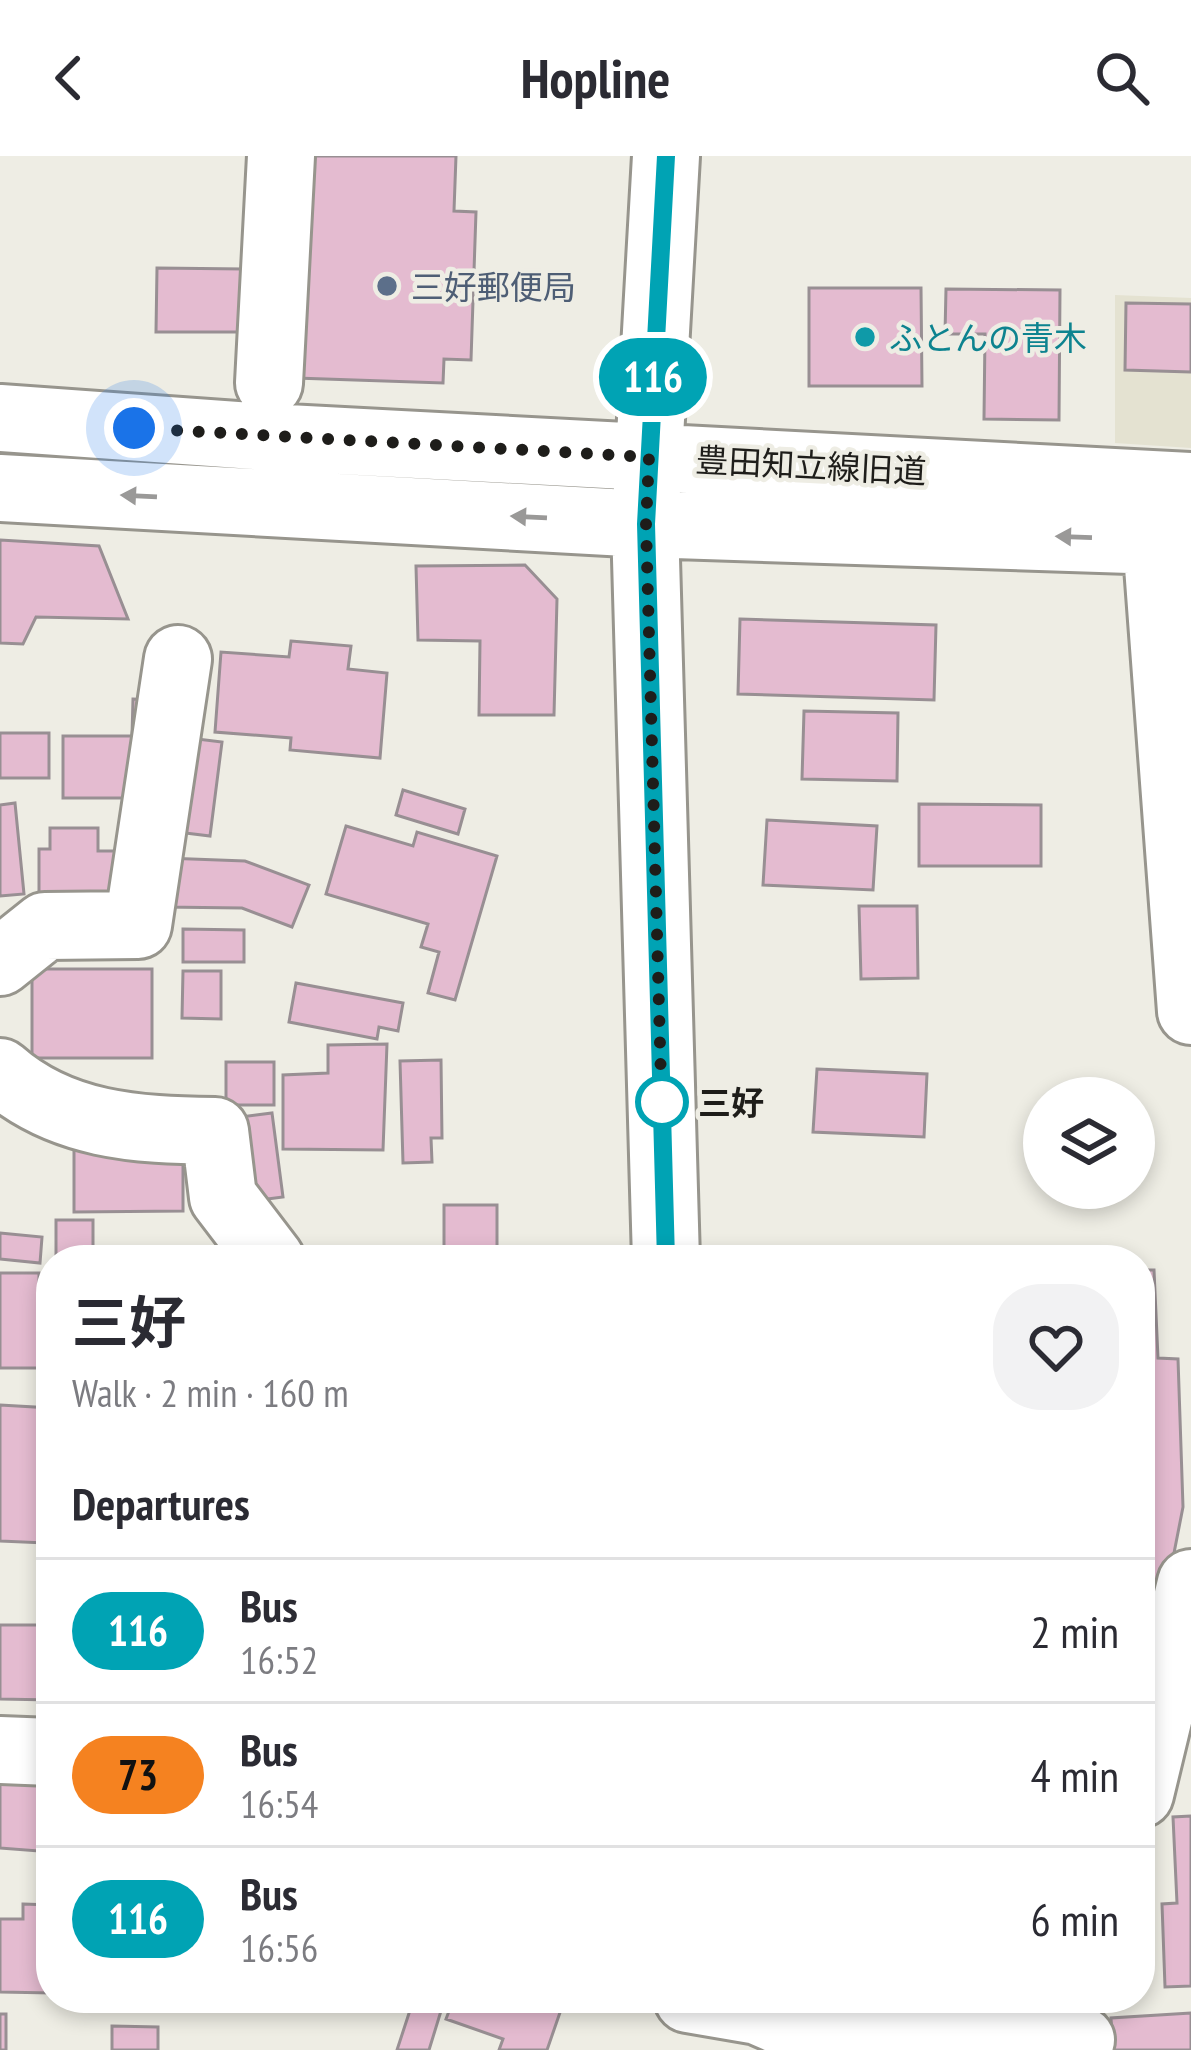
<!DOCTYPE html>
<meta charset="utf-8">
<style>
body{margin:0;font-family:"PT Sans Narrow","Noto Sans JP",sans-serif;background:#f2f2f3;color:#2b2b33;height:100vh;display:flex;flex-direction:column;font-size:45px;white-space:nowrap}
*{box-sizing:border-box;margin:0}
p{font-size:39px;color:#7c7c81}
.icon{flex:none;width:66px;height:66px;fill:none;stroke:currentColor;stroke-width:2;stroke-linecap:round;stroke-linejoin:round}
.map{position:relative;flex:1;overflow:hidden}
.drawer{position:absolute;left:36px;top:1089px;width:1119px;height:768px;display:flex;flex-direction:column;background:#fff;border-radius:48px;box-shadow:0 6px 18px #0003}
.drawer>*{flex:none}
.badge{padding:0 24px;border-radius:39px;font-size:42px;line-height:78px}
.controls{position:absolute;left:1023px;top:921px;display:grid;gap:24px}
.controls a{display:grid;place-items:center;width:132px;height:132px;border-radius:50%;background:#fff;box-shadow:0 6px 18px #0003;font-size:60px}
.you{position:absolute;width:60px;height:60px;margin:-30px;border:9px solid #fff;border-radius:50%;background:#1a73e8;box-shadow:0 0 0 18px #1a73e833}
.map>.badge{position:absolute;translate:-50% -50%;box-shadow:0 0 0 6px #fff}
h2{padding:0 36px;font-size:45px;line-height:108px}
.round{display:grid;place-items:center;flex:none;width:126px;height:126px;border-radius:48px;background:#f2f2f3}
.overview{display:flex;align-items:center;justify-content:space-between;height:204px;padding:0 36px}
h1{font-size:57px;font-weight:700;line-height:90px}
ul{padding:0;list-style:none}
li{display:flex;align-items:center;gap:36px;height:144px;padding:0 36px;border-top:3px solid #e1e1e2}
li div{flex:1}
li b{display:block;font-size:45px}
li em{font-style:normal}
li .badge{min-width:132px;font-weight:700;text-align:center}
header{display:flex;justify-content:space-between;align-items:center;height:156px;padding:0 36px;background:#fff;font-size:54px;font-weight:700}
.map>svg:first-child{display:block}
</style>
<header><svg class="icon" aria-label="back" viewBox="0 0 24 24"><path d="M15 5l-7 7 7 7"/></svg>Hopline<svg class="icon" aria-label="search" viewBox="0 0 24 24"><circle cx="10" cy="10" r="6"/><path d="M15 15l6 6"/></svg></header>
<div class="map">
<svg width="1191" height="1894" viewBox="0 0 1191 1894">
<rect width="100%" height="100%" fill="#eeede4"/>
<path fill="#e4e2d1" d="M1115 139 1191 142V292L1115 287Z"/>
<path fill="#e4bbd0" stroke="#988f93" stroke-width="3" d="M304 0H456L454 55 476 56 471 204 444 203 443 227 296 222Z
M157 112 243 113 242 176H156Z
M809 132H921L922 230H809Z
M946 133 1060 134 1059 264 984 263 985 178H945Z
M1126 147 1191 148V216L1125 214Z
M0 384 99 390 128 463 36 461 23 488 0 487Z
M525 409 557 443 554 559H479L480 485 418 484 416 410Z
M740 463 936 469 934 544 738 538Z
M291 485 351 490 348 513 387 517 380 602 290 594 291 582 215 576 221 496 289 501Z
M133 543 148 544 147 642H63V580H132Z
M804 555 898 557 897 625 802 623Z
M0 577H49V622H0Z
M181 581 222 586 210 680 169 675Z
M403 634 465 653 458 678 396 659Z
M15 647 24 738 0 740V649Z
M919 648 1041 649V710H919Z
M767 664 877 670 873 734 763 729Z
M346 670 413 690 417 676 497 700 455 844 428 837 439 796 421 791 428 768 326 738Z
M50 672H98V695H127V742H39V693H50Z
M165 702 245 705 309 729 292 771 242 752 164 751Z
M859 750H917L918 822 861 823Z
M183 773 244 774V806H183Z
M32 813H152V902H32Z
M183 815H221V863L182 862Z
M296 827 403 847 398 875 379 871 377 883 289 866Z
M387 888 383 994 283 993V919L328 917V889Z
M441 904 442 982H431L432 1006 403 1007 400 905Z
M226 906H274V949H226Z
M817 913 927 918 924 981 813 976Z
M272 957 283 1041 244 1046 233 962Z
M183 985V1055L74 1056V986Z
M444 1049H497V1102H444Z
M56 1064H93V1104H56Z
M0 1077 42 1081 40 1107 0 1103Z
M240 1092 241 1104H192V1096Z
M1140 1114H1154L1158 1202 1178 1203 1183 1351 1155 1494 1140 1495Z
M0 1117H39V1212H0Z
M0 1249 51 1252 45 1387 0 1385Z
M0 1469H51V1544L0 1543Z
M0 1623 51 1627V1696L0 1692Z
M1191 1660V1830L1165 1831 1162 1748 1177 1747 1173 1661Z
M23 1748 51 1749V1837L0 1836V1763H23Z
M414 1842H445L429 1894H397Z
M454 1842H565L547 1894H499L503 1883 446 1863Z
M1191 1857V1894H1113L1111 1862Z
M0 1858H6V1894H0Z
M112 1870 158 1871V1894H112Z"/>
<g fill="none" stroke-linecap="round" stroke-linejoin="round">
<g stroke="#97958d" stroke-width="72">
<path id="minor" d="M666 0 645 368 666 1104
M269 227 281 0
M0 262 267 281 1191 330
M0 332 645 368 1191 386
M1156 383 1191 855
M0 806 45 770 138 769 178 503
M0 916C61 970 137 974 215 975L223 1041 271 1104
M0 1594 51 1596
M1140 1638 1191 1427
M688 1843 758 1855 836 1889 1081 1884"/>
</g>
<use href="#minor" stroke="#fff" stroke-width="66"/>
</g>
<defs><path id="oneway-solid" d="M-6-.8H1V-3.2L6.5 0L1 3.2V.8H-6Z" transform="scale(3)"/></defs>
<g fill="#9a9998">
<use href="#oneway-solid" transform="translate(139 340) rotate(-177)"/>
<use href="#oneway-solid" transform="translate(529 361) rotate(-177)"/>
<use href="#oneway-solid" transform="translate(1074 381) rotate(-178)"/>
</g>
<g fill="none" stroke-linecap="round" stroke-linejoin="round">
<g stroke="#fff" stroke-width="27">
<path id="line" d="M666 0 646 368 666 1104"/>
</g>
<use href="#line" stroke="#00a3b4" stroke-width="18"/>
<path stroke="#1e1d1a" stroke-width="12" stroke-dasharray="0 21.6" d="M134 272 649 301 646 368 662 963V946"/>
</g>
<circle fill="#5c6f8a" stroke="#eeede4" stroke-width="4.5" cx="387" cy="130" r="12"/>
<circle fill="#0f9aa8" stroke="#eeede4" stroke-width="4.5" cx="865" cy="181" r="12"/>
<circle fill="#fff" stroke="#00a3b4" stroke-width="6" cx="662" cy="946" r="24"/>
<g text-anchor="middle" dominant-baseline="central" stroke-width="9" stroke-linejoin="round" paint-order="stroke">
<g font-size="33" fill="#4e5e75" stroke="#eeede4" text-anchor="start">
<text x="411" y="130">三好郵便局</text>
</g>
<g font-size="33" fill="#0d838f" stroke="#eeede4" text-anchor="start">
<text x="889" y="181">ふとんの青木</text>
</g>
<g font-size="33" fill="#1e1d1a" stroke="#eeede4">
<text transform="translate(811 309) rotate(3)">豊田知立線旧道</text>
</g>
<g font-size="33" font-weight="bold" fill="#1e1d1a" stroke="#eeede4" text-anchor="start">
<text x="698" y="946">三好</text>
</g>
</g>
</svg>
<div class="controls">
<a><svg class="icon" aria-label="layers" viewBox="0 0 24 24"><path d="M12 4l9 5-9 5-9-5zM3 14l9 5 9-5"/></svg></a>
</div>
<div class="you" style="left:134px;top:272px"></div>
<b class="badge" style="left:653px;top:221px;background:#00a3b4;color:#fff">116</b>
<section class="drawer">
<div class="overview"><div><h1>三好</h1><p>Walk · 2 min · 160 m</p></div><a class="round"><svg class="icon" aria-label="heart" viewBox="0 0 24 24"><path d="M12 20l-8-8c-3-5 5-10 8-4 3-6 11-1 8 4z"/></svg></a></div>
<h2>Departures</h2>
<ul>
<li><span class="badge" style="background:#00a3b4;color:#fff">116</span><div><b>Bus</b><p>16:52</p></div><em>2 min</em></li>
<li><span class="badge" style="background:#f58220;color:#111">73</span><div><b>Bus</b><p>16:54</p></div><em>4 min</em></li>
<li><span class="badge" style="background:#00a3b4;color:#fff">116</span><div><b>Bus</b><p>16:56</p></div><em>6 min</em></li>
</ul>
</section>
</div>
